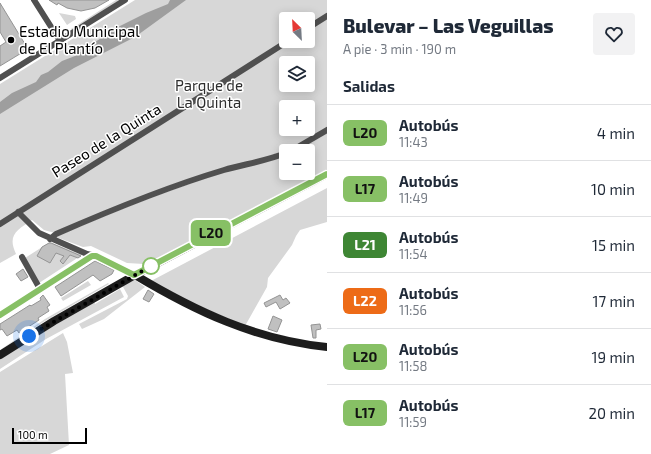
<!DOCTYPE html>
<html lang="es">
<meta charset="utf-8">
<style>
body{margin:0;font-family:"Exo 2",sans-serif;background:#f2f2f3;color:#1f2937;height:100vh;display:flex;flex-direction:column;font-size:15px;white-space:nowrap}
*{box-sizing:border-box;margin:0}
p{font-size:13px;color:#747a83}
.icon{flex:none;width:22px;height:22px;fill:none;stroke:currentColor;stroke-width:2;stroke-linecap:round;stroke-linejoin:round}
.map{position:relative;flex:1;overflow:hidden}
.panel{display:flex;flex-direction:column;background:#fff;width:324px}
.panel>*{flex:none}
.badge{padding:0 8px;border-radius:6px;font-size:14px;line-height:26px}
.needle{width:26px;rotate:336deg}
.fabs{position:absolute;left:279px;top:12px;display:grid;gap:8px}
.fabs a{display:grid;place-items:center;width:36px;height:36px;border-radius:4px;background:#fff;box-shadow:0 2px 10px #0003;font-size:20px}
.scale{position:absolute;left:12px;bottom:10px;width:75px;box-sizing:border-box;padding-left:4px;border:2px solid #000;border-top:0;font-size:11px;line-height:14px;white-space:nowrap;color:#000;-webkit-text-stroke:3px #fff;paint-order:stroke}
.you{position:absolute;width:20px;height:20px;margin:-10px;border:3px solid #fff;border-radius:50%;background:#1a73e8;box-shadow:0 0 0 6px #1a73e833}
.map>.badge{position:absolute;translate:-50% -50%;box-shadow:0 0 0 2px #fff}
h2{padding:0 16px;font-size:15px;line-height:36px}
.round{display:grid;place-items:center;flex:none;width:42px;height:42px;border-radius:4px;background:#f2f2f3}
.summary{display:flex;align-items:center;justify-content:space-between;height:68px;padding:0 16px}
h1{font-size:19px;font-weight:800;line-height:30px}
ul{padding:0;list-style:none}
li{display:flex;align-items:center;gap:12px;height:56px;padding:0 16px;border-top:1px solid #e0e1e3}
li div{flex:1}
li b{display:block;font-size:15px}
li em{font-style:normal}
li .badge{min-width:44px;font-weight:700;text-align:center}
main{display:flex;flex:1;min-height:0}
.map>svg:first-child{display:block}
</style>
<main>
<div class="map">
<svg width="327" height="454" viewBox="0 0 327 454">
<rect width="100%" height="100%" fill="#fff"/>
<path fill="#d7d7d7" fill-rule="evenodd" d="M116 0H120L71 30V29Z
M135 0H327V127C299 144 277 156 244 163L55 233 44 230 32 220C17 230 7 235 16 254L0 263V84ZM286 19H308V41H286ZM286 63H308V85H286ZM286 107H308V129H286Z
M59 13 75 16 76 19 67 25Z
M327 132V171L160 257 144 264 127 263 91 246 83 247 56 237C111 212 167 191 224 172 245 166 266 163 286 156V173H308V151H295Z
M327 188V222L300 230 296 236 292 245 268 278 267 287 245 326 195 304 151 281Z
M50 242 82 255 39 283 25 258Z
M135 280 145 287 104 319 82 329 79 324 127 299 128 296 122 285Z
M88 281 91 285 63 301 61 298Z
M108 283 109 284 45 321 0 350 45 319Z
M120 289 124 297 46 339 0 369V359L94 301 95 304Z
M63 333 67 342 73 373 65 374 69 445 50 454H0V372Z"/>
<path fill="#9e9e9e" d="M170 0H186L135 37 74 68 0 114V102L12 93 36 82 41 75 48 72 62 61 75 56 114 29 146 13 168 4Z"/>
<path fill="#c0c0c0" stroke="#949494" d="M49 0H109L95 8 81 11 67 8 58 3 57 5Z
M0 3 28 49 0 66V46L6 42 0 32Z
M49 243H51L81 256 78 258 70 255 63 264 60 261 64 256 56 253 50 263 37 256 42 247Z
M95 261 114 270 112 274 100 281 93 275 61 296 55 287Z
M23 269 28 277 21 281 16 274Z
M148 290 154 294 149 302 143 299Z
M43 295 50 305 47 307 49 311 38 318 39 320 19 333 17 330 7 336 2 329 0 330V324L30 305 31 306 41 300 40 298Z
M280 295 283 300 286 298 290 303 280 309 276 302 266 307 264 303Z
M273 316 282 320 277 332 268 329Z
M320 324 321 329 316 330V338H313L311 325Z"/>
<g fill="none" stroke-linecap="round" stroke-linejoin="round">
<path stroke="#505050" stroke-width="6" d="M34 0 60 41
M308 28 327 16
M0 78 125 0
M291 151 327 130
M18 212 39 233 87 254 96 256 135 275
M0 224 288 41
M50 239 56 234C111 210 167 187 224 170 245 164 266 161 286 153
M22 257 40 289
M0 315 92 256"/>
<path stroke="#1d1d1d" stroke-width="8" d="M135 275C195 311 256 340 327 347
M0 355 54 321 135 275 327 174"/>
</g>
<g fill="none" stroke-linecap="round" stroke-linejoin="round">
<g stroke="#fff" stroke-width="9">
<path id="line" d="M0 315 92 256H96L134 275 327 174"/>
</g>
<use href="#line" stroke="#87c065" stroke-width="6"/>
<path stroke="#000" stroke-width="4" stroke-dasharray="0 7.2" d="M29 336 151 266"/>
</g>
<circle fill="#000" stroke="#fff" stroke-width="1.5" cx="11" cy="40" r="4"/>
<circle fill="#fff" stroke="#87c065" stroke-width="2" cx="151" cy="266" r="8"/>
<g text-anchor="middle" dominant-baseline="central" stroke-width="3" stroke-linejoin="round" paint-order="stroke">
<g font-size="15" fill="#000" stroke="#fff" text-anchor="start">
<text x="19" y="31">Estadio Municipal<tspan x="19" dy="17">de El Plantío</tspan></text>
</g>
<g font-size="15" fill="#2e2e2e" stroke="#fff">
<text x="209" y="85">Parque de<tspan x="209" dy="17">La Quinta</tspan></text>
</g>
<g font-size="15" fill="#000" stroke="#fff">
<text transform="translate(106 140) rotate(-32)">Paseo de la Quinta</text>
</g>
</g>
</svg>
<div class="fabs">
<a><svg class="needle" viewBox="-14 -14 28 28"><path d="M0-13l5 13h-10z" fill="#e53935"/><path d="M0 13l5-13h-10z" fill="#747a83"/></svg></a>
<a><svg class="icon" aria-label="layers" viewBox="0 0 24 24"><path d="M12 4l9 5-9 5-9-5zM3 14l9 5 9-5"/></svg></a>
<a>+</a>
<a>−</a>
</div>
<div class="scale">100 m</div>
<div class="you" style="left:29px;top:336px"></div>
<b class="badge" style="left:211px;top:233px;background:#87c065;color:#111">L20</b>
</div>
<section class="panel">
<div class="summary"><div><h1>Bulevar – Las Veguillas</h1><p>A pie · 3 min · 190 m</p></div><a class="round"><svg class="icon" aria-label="heart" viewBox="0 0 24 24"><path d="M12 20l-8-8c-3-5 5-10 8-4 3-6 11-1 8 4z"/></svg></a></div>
<h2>Salidas</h2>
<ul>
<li><span class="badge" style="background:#87c065;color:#111">L20</span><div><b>Autobús</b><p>11:43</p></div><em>4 min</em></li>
<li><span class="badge" style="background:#87c065;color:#111">L17</span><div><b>Autobús</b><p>11:49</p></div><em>10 min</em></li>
<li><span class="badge" style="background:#3e8634;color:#fff">L21</span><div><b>Autobús</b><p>11:54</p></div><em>15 min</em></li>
<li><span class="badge" style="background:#ed6b17;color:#fff">L22</span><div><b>Autobús</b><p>11:56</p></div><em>17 min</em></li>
<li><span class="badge" style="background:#87c065;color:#111">L20</span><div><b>Autobús</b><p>11:58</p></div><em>19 min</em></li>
<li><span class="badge" style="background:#87c065;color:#111">L17</span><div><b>Autobús</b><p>11:59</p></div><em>20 min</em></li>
</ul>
</section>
</main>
